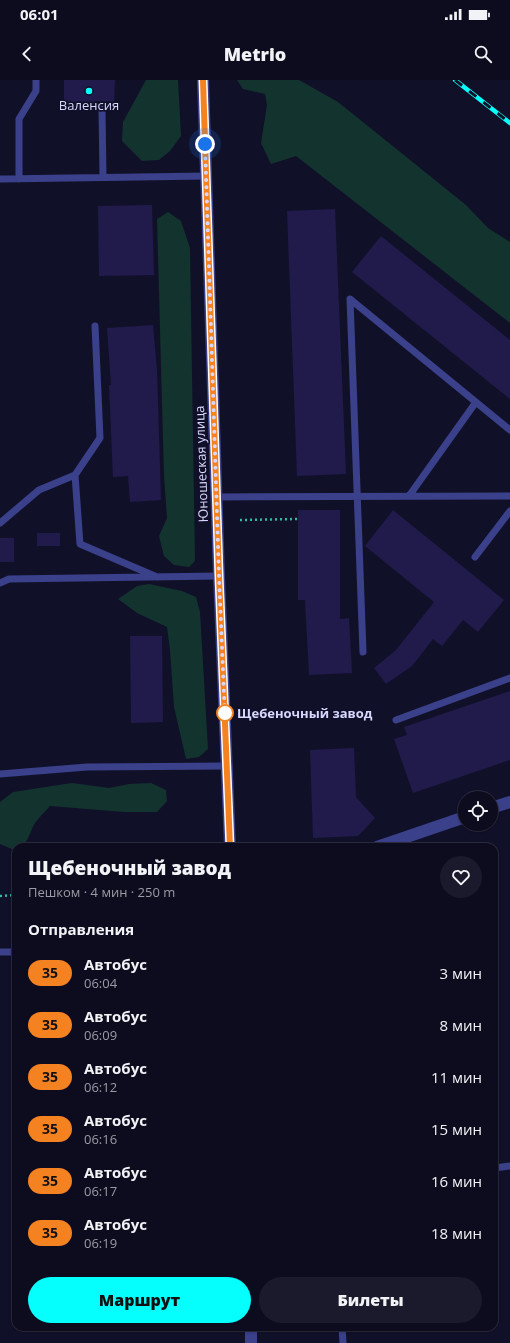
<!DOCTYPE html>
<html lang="ru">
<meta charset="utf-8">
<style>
body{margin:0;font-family:"Open Sans",sans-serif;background:#1b1a2c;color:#f1f3f6;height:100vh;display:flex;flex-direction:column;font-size:15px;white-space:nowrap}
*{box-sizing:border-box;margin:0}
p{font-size:13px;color:#9a9ba4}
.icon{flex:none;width:22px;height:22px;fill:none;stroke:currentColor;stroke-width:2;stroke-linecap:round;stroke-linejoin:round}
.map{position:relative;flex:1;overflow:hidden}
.sheet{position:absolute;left:12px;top:763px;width:486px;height:488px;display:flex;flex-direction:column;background:#0d0c1f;border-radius:12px;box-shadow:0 1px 3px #0004,0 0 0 1px #2d2c3d}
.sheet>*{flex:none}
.badge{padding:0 8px;border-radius:13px;font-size:14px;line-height:26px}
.tools{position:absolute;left:458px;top:711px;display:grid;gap:8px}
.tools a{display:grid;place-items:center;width:40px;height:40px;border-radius:50%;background:#0d0c1f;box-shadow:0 1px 3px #0004,0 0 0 1px #2d2c3d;font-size:20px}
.you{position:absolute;width:20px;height:20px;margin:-10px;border:3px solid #fff;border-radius:50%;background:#1a73e8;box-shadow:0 0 0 6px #1a73e833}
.map>.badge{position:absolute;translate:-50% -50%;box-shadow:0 0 0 2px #fff}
h2{padding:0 16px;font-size:15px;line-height:36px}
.round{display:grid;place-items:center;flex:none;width:42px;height:42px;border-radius:21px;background:#1b1a2c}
.head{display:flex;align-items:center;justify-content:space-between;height:68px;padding:0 16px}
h1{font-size:19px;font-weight:800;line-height:30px}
.primary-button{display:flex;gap:8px;margin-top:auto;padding:8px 16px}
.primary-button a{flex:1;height:46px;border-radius:24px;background:#04fffc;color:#111;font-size:16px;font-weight:800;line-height:46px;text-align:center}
.primary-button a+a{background:#1b1a2c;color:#f1f3f6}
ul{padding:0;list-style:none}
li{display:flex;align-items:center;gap:12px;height:52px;padding:0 16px}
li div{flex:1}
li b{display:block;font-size:15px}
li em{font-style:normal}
li .badge{min-width:44px;font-weight:700;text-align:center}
.status{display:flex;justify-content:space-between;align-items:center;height:28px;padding:0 20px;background:#0d0c1f;direction:ltr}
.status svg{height:11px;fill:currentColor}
header{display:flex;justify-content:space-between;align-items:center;height:52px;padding:0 16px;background:#0d0c1f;font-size:18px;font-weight:800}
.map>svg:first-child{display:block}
</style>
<div class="status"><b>06:01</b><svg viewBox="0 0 49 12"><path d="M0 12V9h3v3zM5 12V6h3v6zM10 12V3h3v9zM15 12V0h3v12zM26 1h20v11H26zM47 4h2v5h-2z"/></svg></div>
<header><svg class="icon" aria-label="back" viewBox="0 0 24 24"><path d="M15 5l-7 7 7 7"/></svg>Metrio<svg class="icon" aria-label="search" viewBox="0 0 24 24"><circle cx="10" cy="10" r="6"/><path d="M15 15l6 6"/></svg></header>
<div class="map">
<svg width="510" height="1263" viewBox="0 0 510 1263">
<rect width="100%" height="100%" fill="#111029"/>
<path fill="#13332f" d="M146 0H178L181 56 170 71 159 80 142 81 122 61 123 42Z
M237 0H299L338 22 466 125 488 148 510 162V243L296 76 271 84 261 63 267 25 265 14 243 9Z
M168 132 181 141 190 168 195 481 189 487 174 485 164 476 159 456 167 438 164 396 157 139Z
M149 504 182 511 196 517 200 532 208 669 199 677 186 679 174 627 170 570 167 547 137 533 118 519 137 506Z
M72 703 109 708 129 704 151 703 166 710 167 721 157 732H124L50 726C45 732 39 737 35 743 29 752 29 766 16 767L14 770 0 764V722L13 712Z"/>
<path fill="#201b4b" d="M64 0H115L114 22 95 21 94 30H79V22H64Z
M152 125 154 195 99 196 98 126Z
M335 129 346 394 297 396 287 131Z
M381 156 510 260V319L352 192Z
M153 245 157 290 161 420 130 422 128 396 113 397 109 305H111L107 248Z
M298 430H340V539L349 538 352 593 309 595 305 520H298Z
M393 430 504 520 478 552 463 540 442 566 433 559 412 586 386 604 374 588 396 570 434 522 365 466Z
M37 453H60V466H37Z
M0 458H14V482H0Z
M130 556H162L163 642 131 643Z
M510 611V680L413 713 394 659 407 655 404 647Z
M354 668 356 717 375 738 358 756 313 758 310 670Z"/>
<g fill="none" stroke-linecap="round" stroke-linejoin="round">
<path stroke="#2ebda4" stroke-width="2.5" stroke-dasharray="2 3" stroke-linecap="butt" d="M240 440 298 439
M0 816 16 815"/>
<path stroke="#3a4089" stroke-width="7" d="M102 29 103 97
M0 99 207 96
M19 99V39L36 11V0
M95 246 100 358 75 395 80 464 157 497
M409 416 476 322
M216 417 510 416
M0 443 39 410 75 395
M475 477 510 431
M0 503 9 499 219 496
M363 572 350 219 510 350
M396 640 510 598
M0 694 87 687 227 686
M0 872H16
M494 1088 510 1086
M342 1247 343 1263"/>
<path stroke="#3a4089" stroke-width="12" d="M203 0 219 496 230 767
M491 728 510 722
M377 767 465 737
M251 1247V1263"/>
<g stroke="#04fffc" stroke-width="4.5">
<path id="rail" d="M455 0 510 43"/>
</g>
<use href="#rail" stroke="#111029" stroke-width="3" stroke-dasharray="9" stroke-linecap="butt"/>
</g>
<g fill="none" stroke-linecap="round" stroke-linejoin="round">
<g stroke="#fff" stroke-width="9">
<path id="line" d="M203 0 219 496 230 767"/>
</g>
<use href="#line" stroke="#f58220" stroke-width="6"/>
<path stroke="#d8d8ff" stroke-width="4" stroke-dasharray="0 7.2" d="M205 64 219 496 225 638V633"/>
</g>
<circle fill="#04fffc" stroke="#111029" stroke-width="1.5" cx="89" cy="11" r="4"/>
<circle fill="#fff" stroke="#f58220" stroke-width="2" cx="225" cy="633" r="8"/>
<g text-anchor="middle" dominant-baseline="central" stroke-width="3.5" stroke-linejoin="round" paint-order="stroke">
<g font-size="13" fill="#d8d8ff" stroke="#111029">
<text x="89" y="25">Валенсия</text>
</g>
<g font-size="13" fill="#d8d8ff" stroke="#111029">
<text transform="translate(201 384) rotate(-92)">Юношеская улица</text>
</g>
<g font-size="13" font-weight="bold" fill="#d8d8ff" stroke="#111029" text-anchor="start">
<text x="237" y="633">Щебеночный завод</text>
</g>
</g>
</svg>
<div class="tools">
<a><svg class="icon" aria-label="locate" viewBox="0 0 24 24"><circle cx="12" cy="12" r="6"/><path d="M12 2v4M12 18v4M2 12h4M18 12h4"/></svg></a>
</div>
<div class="you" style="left:205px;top:64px"></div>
<section class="sheet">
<div class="head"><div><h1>Щебеночный завод</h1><p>Пешком · 4 мин · 250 m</p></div><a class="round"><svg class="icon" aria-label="heart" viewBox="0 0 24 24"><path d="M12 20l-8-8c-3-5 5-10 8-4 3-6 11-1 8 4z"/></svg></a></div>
<h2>Отправления</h2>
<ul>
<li><span class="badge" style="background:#f58220;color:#111">35</span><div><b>Автобус</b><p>06:04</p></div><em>3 мин</em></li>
<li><span class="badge" style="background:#f58220;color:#111">35</span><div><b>Автобус</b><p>06:09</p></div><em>8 мин</em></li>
<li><span class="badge" style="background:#f58220;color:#111">35</span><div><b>Автобус</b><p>06:12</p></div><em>11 мин</em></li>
<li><span class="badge" style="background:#f58220;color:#111">35</span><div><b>Автобус</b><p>06:16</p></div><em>15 мин</em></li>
<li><span class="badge" style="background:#f58220;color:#111">35</span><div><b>Автобус</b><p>06:17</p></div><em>16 мин</em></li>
<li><span class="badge" style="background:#f58220;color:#111">35</span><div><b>Автобус</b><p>06:19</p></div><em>18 мин</em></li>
</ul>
<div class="primary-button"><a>Маршрут</a><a>Билеты</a></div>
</section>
</div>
